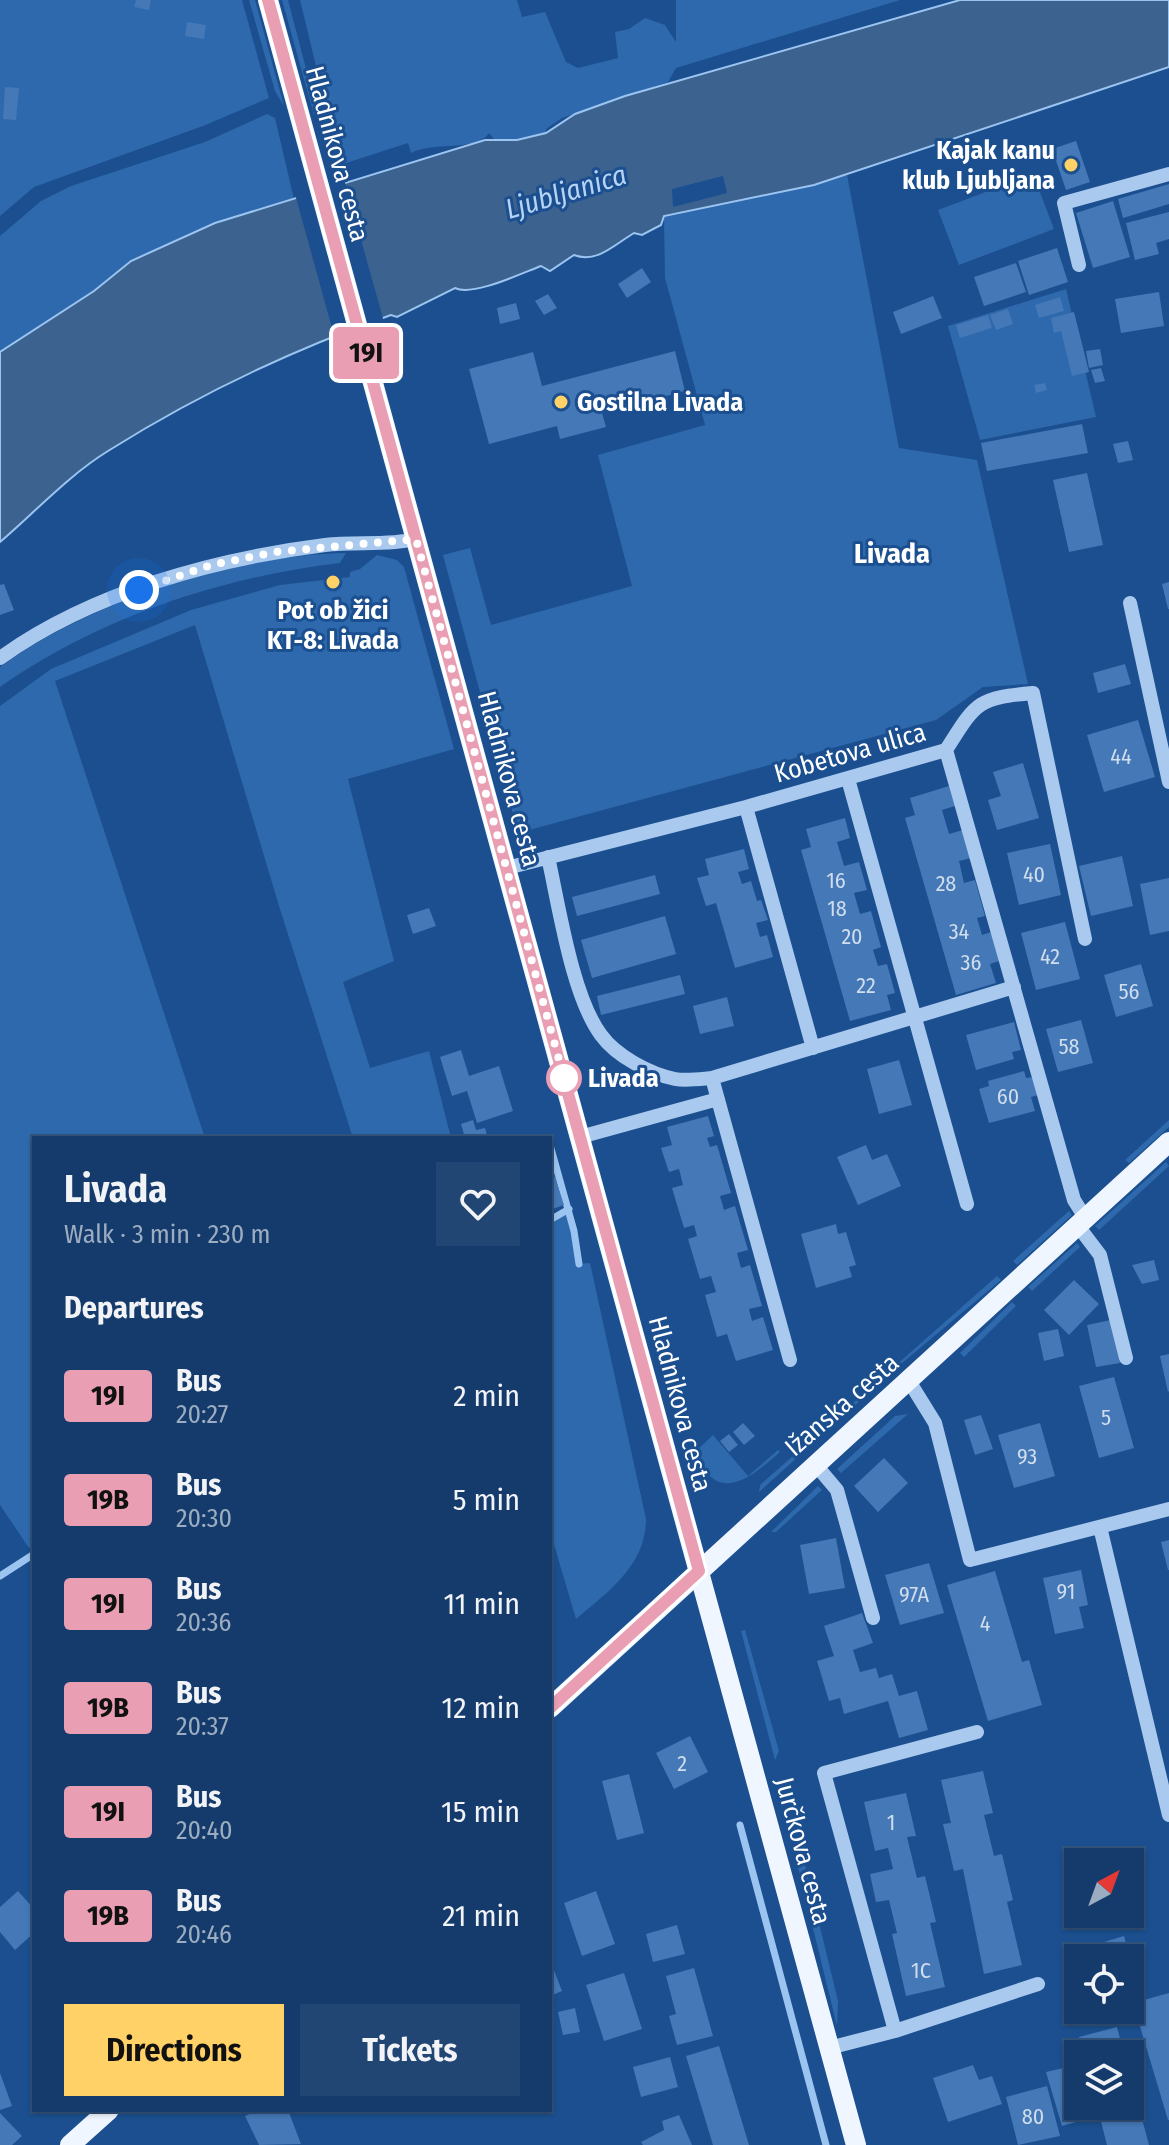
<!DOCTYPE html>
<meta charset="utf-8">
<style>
body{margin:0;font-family:"Fira Sans Condensed",sans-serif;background:#214673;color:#f1f3f6;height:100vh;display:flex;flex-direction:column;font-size:30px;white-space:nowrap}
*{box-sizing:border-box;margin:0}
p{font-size:26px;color:#9dadc1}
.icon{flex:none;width:44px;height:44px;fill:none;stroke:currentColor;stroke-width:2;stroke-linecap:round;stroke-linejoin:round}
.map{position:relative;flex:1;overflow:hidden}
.drawer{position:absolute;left:32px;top:1136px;width:520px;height:976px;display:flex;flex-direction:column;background:#143b6b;border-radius:0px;box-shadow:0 2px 6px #0004,0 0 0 2px #33557e}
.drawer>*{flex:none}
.badge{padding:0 16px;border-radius:6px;font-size:28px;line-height:52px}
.needle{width:52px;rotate:41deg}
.controls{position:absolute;left:1064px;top:1848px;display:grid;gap:16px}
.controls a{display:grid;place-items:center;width:80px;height:80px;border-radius:0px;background:#143b6b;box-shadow:0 2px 6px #0004,0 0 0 2px #33557e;font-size:40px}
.you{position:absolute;width:40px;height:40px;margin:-20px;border:6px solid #fff;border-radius:50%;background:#1a73e8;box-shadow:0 0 0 12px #1a73e833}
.map>.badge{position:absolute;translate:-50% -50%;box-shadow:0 0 0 4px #fff}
h2{padding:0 32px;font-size:30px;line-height:72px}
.round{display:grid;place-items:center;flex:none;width:84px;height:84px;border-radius:0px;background:#214673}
.overview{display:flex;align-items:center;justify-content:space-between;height:136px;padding:0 32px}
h1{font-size:38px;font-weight:700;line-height:60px}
.button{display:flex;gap:16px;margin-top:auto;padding:16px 32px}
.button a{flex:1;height:92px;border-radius:0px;background:#ffd166;color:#111;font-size:32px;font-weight:700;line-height:92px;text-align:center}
.button a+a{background:#214673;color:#f1f3f6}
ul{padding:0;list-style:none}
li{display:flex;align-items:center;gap:24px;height:104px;padding:0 32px}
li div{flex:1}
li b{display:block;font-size:30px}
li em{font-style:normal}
li .badge{min-width:88px;font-weight:700;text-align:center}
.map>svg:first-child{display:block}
</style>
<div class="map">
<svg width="1169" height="2145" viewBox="0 0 1169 2145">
<rect width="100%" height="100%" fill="#1b4f8f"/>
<path fill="#2e69ad" d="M0 0H242L269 98 203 126 34 187 0 216Z
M249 0H255L284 106 275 91Z
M282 0H288L318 114 314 115Z
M300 0H517L522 17 545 12 566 62 578 68 618 58 615 32 629 29 645 18 665 25 676 42V0H900L676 68 668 82 562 118 546 129V133L517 140H495L489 133C477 152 434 141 411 153L408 143 340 165Z
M267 114 275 118 294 199 215 223 131 261 94 291 0 352V236L41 201 71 186 205 142Z
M1033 174 1054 229 959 265 938 210Z
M847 175 899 448 977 460 1028 684 983 687 936 720 518 833 443 555 470 548 491 625 632 586 598 455 705 425 665 278 664 216Z
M1066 289 1096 417 980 440 948 326Z
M346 553 340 563C221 577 98 618 0 687V667C90 601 235 555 346 553Z
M377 555 397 560 404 567 454 749 348 779 394 961 343 982 370 1068 429 1051 451 1138H353L279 906 195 625 55 681 205 1138H34V1545L29 1548 0 1505V706L51 669 191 610 280 585 350 577V572L360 569Z
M1169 1120V1127L1129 1163 1125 1160Z
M1166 1162 1169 1166 1099 1230 1095 1226Z
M568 1211 576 1264 590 1263 646 1519C646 1565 609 1591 576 1619L550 1531V1220Z
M1069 1211 1072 1215 1017 1265 1013 1261Z
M1077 1243 1080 1247 1032 1291 1028 1287Z
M997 1276 1001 1280 901 1364 759 1492 760 1485Z
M1012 1302 1016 1306 964 1357 960 1353Z
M908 1414 841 1473 837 1469 895 1416Z
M713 1435 748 1476 778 1450 780 1452C750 1479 716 1506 695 1452Z
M818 1486 822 1490 776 1532H771Z
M745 1630 779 1751 775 1760 741 1631Z
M802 1853 838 2001 837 2026 795 1855Z"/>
<path fill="#3c6290" stroke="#9cc4f0" stroke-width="2" d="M960 0H1169V67L814 185 664 216 661 225 642 235 634 233C615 244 597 264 574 255L550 271 541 266C522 273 472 297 455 288L397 317 391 315C292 350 197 395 108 451 69 475 35 512 0 542V352L94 291 131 261 215 223 485 140H517L546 133 575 114 625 96Z"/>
<path fill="#1b4f8f" d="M723 176 727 193 673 207 672 189Z
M344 179 384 322 335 339 295 194Z"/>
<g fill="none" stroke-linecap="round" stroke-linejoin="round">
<path stroke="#9cc4f0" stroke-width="7" d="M550 1145 574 1231 579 1264
M550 1220 569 1209
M0 1576 34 1554
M740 1825 826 2145"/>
</g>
<path fill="#4478b7" d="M136 0H151L149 10 134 7Z
M187 22 206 25 204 39 185 36Z
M5 87 19 88 16 120 3 119Z
M1076 141 1090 182 1066 190 1052 149Z
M1169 184V204L1123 218 1118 199Z
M1113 201 1130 257 1093 268 1076 213Z
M1169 212V239L1156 243 1159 254 1135 260 1126 223Z
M1057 248 1068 282 1029 295 1018 261Z
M1016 263 1026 292 984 306 974 277Z
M642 268 651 282 627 298 618 284Z
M1159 292 1164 326 1121 333 1115 299Z
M548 294 557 308 544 315 535 301Z
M933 296 942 318 901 334 893 312Z
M1060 297 1064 311 1039 318 1035 305Z
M516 303 520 319 500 324 497 308Z
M1008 309 1013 324 996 330 990 315Z
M1074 312 1089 372 1072 376 1061 331 1054 333 1051 318Z
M988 315 992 328 960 338 956 325Z
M1100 349 1103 365 1089 368 1086 351Z
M675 351 685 391 602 413 606 427 560 439 557 426 489 444 469 369 533 352 542 386Z
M1101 368 1105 381 1095 383 1091 370Z
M1045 383 1047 390 1036 393 1034 385Z
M1082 424 1088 453 987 471 981 443Z
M1128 441 1133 460 1118 463 1113 444Z
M1087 473 1103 545 1069 552 1053 480Z
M1169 582V609H1168L1162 584Z
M4 584 14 610 0 615V585Z
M1125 664 1131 684 1098 693 1093 673Z
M1138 720 1155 777 1104 792 1087 735Z
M1023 763 1039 818 997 830 988 800 1001 796 993 772Z
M949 786 955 806 942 810 949 834 963 830 971 858 959 861 964 883 975 880 985 916 977 918 982 935 991 932 999 961 990 964 996 983 956 995 905 818 915 815 910 798Z
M845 818 850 838 837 842 844 866 859 862 867 890 854 893 860 914 871 911 881 947 873 950 878 966 887 964 895 993 887 995 891 1010 850 1021 801 850 811 847 806 829Z
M1050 844 1061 895 1019 905 1007 853Z
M744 849 749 869 738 872 742 884 751 881 757 901 761 900 768 920 756 923 760 937 767 935 773 957 735 968 716 903 706 906 697 878 709 875 705 859Z
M1122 856 1133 906 1091 916 1079 866Z
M655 875 660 894 577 916 572 897Z
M1169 878V931L1150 935 1140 884Z
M429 908 436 926 413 934 407 915Z
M665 916 676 954 592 978 581 940Z
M1065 922 1080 979 1036 990 1021 933Z
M1141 964 1153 1006 1116 1017 1104 975Z
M680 975 685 994 601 1015 597 996Z
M727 997 734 1026 700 1034 693 1006Z
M1081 1020 1093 1063 1058 1072 1046 1029Z
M1014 1022 1021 1050 1012 1052 1014 1059 976 1070 966 1035Z
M461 1050 469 1076 499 1066 513 1111 477 1123 467 1091 452 1096 440 1057Z
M899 1060 912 1105 879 1114 867 1069Z
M1024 1071 1026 1078 1033 1077 1038 1095 1031 1097 1035 1111 989 1123 979 1089 989 1086 988 1081Z
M708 1116 714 1136 707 1138 710 1147 717 1145 731 1193 720 1196 724 1210 735 1206 748 1250 737 1253 741 1268 750 1265 762 1306 749 1309 752 1321 763 1317 773 1350 736 1361 727 1334 717 1337 705 1295 716 1292 711 1276 700 1279 688 1239 697 1236 694 1225 684 1228 672 1188 683 1185 679 1169 669 1172 661 1148 672 1145 667 1127Z
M473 1120 476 1130 485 1128 488 1138H465L461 1124Z
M866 1145 872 1160 887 1154 901 1186 858 1205 837 1157Z
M555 1177 564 1205 550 1210V1178Z
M836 1224 838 1234 846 1232 856 1265 849 1267 852 1277 816 1288 801 1234Z
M1154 1260 1159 1280 1142 1284 1132 1265Z
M1074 1280 1099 1304 1069 1335 1044 1310Z
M1111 1320 1120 1363 1096 1367 1087 1325Z
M1058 1329 1064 1356 1044 1361 1038 1333Z
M1169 1354V1391L1168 1392 1160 1356Z
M1114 1377 1134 1448 1099 1458 1079 1386Z
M981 1415 993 1449 975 1455 964 1420Z
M743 1423 755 1436 744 1445 733 1432Z
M1040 1423 1055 1476 1014 1488 998 1435Z
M729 1434 738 1445 729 1452 720 1441Z
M884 1458 908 1483 878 1512 854 1486Z
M836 1538 845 1588 809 1594 800 1545Z
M1169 1540V1570H1168L1161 1542Z
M929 1563 944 1613 900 1625 885 1575Z
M1081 1570 1088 1605 1079 1607 1084 1628 1055 1634 1043 1578Z
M995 1571 1022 1662 1029 1660 1042 1705 988 1721 947 1585Z
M862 1613 873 1643 853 1650 860 1672 876 1668 879 1678 892 1674 899 1696 917 1691 928 1730 899 1738 888 1701 844 1714 840 1698 829 1701 817 1661 834 1656 824 1626Z
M690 1736 708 1772 674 1789 656 1753Z
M983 1771 993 1813 984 1815 994 1856 1002 1854 1013 1900 1007 1902 1022 1965 984 1974 963 1869 954 1871 943 1824 951 1823 941 1780Z
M629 1774 644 1833 617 1840 602 1781Z
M906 1793 916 1836 907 1837 917 1878 925 1876 936 1922 930 1923 945 1987 906 1996 892 1934 897 1933 889 1900 876 1902 870 1874 893 1869 888 1848 875 1851 864 1802Z
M18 1891 34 1909V1933L15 1950 0 1932V1907Z
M596 1891 615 1944 582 1956 564 1903Z
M677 1925 685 1954 653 1962 646 1934Z
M1124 1936 1130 1958H1108L1104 1942Z
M550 1960 562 1991 550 1996Z
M694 1968 713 2036 677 2045 669 2016 676 2014 666 1976Z
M624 1973 642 2029 604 2041 586 1985Z
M1169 1993V2120H1168L1133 2003Z
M575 2008 580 2032 563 2035 558 2012Z
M1117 2027 1124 2054H1083L1079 2037Z
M719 2046 749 2145H713L686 2056Z
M670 2057 678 2087 641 2097 633 2067Z
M973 2065 979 2080 992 2076 1002 2104 948 2122 933 2078Z
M1068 2067 1083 2120 1062 2126 1046 2072Z
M0 2073 12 2106 0 2110Z
M1131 2078 1149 2145H1107L1097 2106H1130Z
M1047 2086 1060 2136 1018 2145 1006 2097Z
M259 2110H288L301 2144 259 2145 245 2116Z
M0 2113 22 2136 12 2145H0Z
M679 2115 692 2145H643L641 2142 664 2130 662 2121Z"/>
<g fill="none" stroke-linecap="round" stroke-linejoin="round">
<path stroke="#a9c9ee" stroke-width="14" d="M1079 265 1064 203 1169 174
M1130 603 1169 782
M0 658C92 592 214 559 325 545 355 541 387 546 416 539
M946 750 1074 1200 1086 1219
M848 779 967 1204
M746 807 813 1048
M548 857C559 906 572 996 601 1035 616 1056 650 1074 675 1079 686 1081 700 1079 712 1078
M507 868 746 807 946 750C976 703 976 698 1033 693L1085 939
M580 1137 718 1099
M1078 1226 1100 1255 1126 1358
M790 1360 712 1078 1014 987
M909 1381 935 1423 970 1560 1169 1509
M815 1464 837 1490 873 1618
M1100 1527 1169 1815
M895 2031 824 1773 977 1732
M829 2048 895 2031 1038 1984"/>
<path stroke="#f0f6ff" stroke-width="20" d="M268 0 856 2145
M550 1708 1169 1142
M70 2145 109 2110"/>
</g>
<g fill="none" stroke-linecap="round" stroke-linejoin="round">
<g stroke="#fff" stroke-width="18">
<path id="line" d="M268 0 699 1571 550 1708"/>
</g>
<use href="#line" stroke="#ea9eb4" stroke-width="12"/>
<path stroke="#fff" stroke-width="8" stroke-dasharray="0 14.4" d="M139 590 211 565 276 552 416 539 564 1078"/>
</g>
<g fill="#ffd166" stroke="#1b4f8f" stroke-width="3">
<circle cx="1071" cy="165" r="8"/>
<circle cx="561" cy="402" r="8"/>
<circle cx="333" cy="582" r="8"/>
</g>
<circle fill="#fff" stroke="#ea9eb4" stroke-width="4" cx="564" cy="1078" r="16"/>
<g text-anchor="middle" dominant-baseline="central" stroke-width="6" stroke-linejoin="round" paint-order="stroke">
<g font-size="22" fill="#d0dded">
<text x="1121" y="756">44</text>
<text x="1034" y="874">40</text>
<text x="836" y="880">16</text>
<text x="946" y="883">28</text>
<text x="837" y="908">18</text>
<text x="959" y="931">34</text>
<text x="852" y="936">20</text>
<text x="1050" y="956">42</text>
<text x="971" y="962">36</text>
<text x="866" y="985">22</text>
<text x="1129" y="991">56</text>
<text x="1069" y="1046">58</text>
<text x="1008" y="1096">60</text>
<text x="1106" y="1417">5</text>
<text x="1027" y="1456">93</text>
<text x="1066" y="1591">91</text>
<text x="914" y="1594">97A</text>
<text x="985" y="1623">4</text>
<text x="682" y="1763">2</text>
<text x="891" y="1822">1</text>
<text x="921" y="1970">1C</text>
<text x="1033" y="2116">80</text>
</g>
<g font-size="26" font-weight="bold" fill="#fff" stroke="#1b4f8f" text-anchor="end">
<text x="1055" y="150">Kajak kanu<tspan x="1055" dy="30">klub Ljubljana</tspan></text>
<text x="577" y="402" text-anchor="start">Gostilna Livada</text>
<text x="333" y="610" text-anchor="middle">Pot ob žici<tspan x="333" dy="30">KT-8: Livada</tspan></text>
</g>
<g font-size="26" fill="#fff" stroke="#1b4f8f">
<text transform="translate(337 154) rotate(75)">Hladnikova cesta</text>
<text transform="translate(850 753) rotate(-16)">Kobetova ulica</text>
<text transform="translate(509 779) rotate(75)">Hladnikova cesta</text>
<text transform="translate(680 1404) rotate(75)">Hladnikova cesta</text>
<text transform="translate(842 1405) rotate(-41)">Ižanska cesta</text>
<text transform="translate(803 1851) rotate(75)">Jurčkova cesta</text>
</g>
<g font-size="26" font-weight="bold" fill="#fff" stroke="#1b4f8f" text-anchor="start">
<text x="588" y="1078">Livada</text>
</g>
<g font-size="28" font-style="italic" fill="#b5d3f5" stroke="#1b4f8f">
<text transform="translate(566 192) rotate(-17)">Ljubljanica</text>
</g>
<g font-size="28" font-weight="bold" fill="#fff" stroke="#1b4f8f">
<text x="892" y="553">Livada</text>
</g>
</g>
</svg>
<div class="controls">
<a><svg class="needle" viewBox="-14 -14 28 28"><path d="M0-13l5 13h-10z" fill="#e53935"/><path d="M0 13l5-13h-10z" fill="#9dadc1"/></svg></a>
<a><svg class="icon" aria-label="locate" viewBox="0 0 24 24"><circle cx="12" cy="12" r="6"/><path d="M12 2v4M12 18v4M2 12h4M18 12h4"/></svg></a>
<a><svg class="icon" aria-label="layers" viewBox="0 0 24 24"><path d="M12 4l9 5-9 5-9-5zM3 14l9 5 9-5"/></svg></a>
</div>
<div class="you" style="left:139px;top:590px"></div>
<b class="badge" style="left:366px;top:353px;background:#ea9eb4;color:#111">19I</b>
<section class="drawer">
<div class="overview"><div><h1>Livada</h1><p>Walk · 3 min · 230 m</p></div><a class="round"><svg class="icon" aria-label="heart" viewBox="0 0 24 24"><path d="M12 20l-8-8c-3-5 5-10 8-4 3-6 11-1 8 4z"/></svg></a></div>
<h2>Departures</h2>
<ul>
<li><span class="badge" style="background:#ea9eb4;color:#111">19I</span><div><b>Bus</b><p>20:27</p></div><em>2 min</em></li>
<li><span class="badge" style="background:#ea9eb4;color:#111">19B</span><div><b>Bus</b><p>20:30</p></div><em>5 min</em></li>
<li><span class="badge" style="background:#ea9eb4;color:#111">19I</span><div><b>Bus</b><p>20:36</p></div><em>11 min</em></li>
<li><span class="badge" style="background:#ea9eb4;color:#111">19B</span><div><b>Bus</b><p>20:37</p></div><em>12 min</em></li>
<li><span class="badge" style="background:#ea9eb4;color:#111">19I</span><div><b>Bus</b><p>20:40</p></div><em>15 min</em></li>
<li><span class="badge" style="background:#ea9eb4;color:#111">19B</span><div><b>Bus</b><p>20:46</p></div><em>21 min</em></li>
</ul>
<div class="button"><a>Directions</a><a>Tickets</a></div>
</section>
</div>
